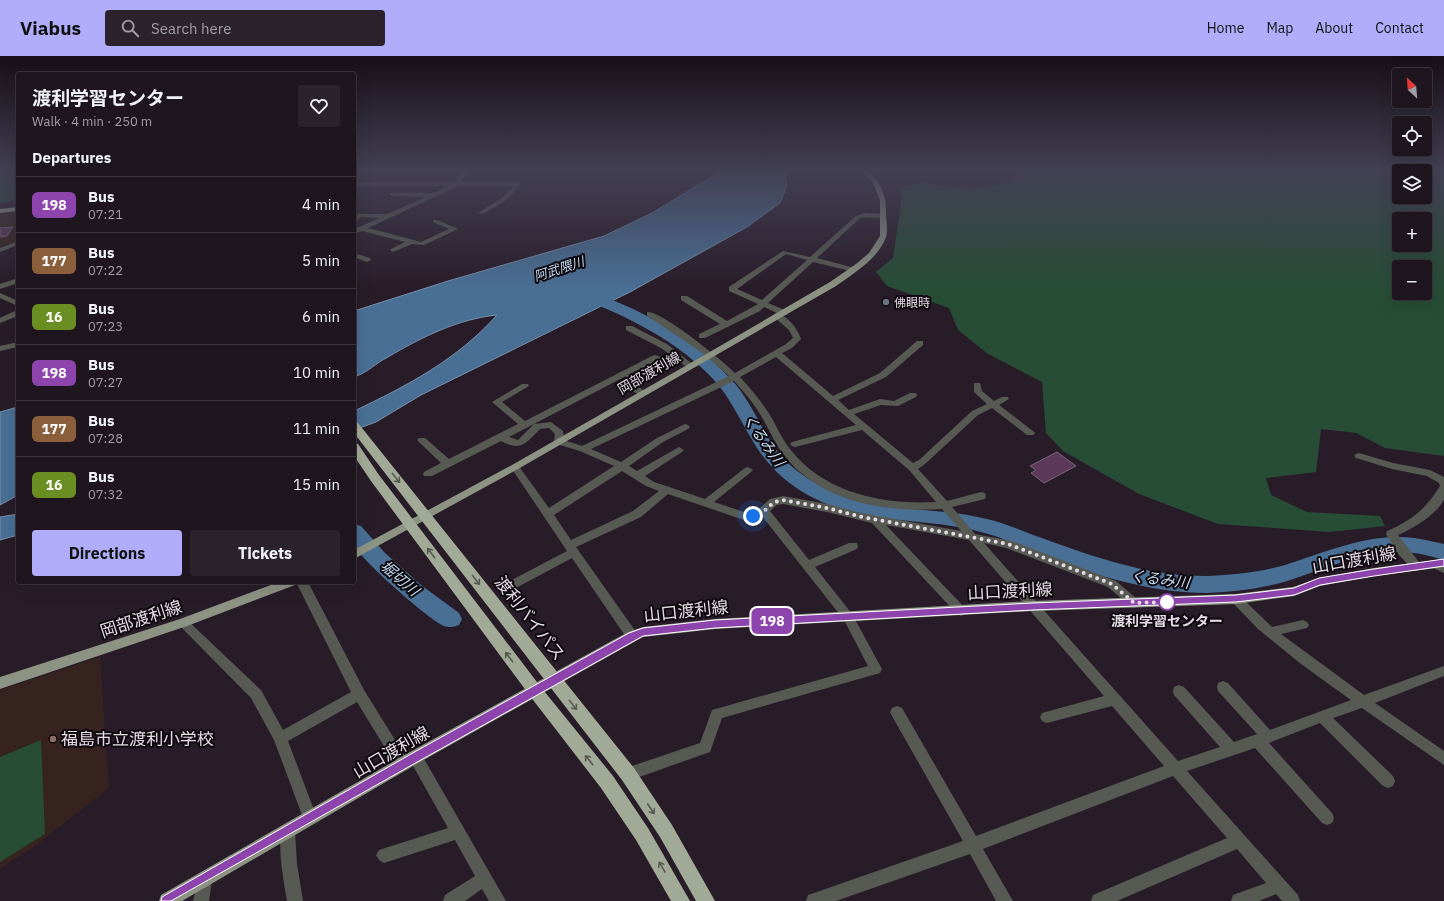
<!DOCTYPE html>
<meta charset="utf-8">
<style>
body{margin:0;font-family:"IBM Plex Sans","Noto Sans JP",sans-serif;background:#2c222c;color:#f1f3f6;height:100vh;display:flex;flex-direction:column;font-size:15px;white-space:nowrap}
*{box-sizing:border-box;margin:0}
p{font-size:13px;color:#a19fa4}
.icon{flex:none;width:22px;height:22px;fill:none;stroke:currentColor;stroke-width:2;stroke-linecap:round;stroke-linejoin:round}
.map{position:relative;flex:1;overflow:hidden}
.sheet{position:absolute;left:16px;top:16px;width:340px;height:512px;display:flex;flex-direction:column;background:#1f151f;border-radius:4px;box-shadow:0 4px 16px #0002,0 0 0 1px #3c343d}
.sheet>*{flex:none}
.badge{padding:0 8px;border-radius:6px;font-size:14px;line-height:26px}
.needle{width:26px;rotate:334deg}
.buttons{position:absolute;left:1392px;top:12px;display:grid;gap:8px}
.buttons a{display:grid;place-items:center;width:40px;height:40px;border-radius:4px;background:#1f151f;box-shadow:0 4px 16px #0002,0 0 0 1px #3c343d;font-size:20px}
.you{position:absolute;width:20px;height:20px;margin:-10px;border:3px solid #fff;border-radius:50%;background:#1a73e8;box-shadow:0 0 0 6px #1a73e833}
.map>.badge{position:absolute;translate:-50% -50%;box-shadow:0 0 0 2px #fff}
h2{padding:0 16px;font-size:15px;line-height:36px}
.round{display:grid;place-items:center;flex:none;width:42px;height:42px;border-radius:4px;background:#2c222c}
.headline{display:flex;align-items:center;justify-content:space-between;height:68px;padding:0 16px}
h1{font-size:19px;font-weight:700;line-height:30px}
.primary-button{display:flex;gap:8px;margin-top:auto;padding:8px 16px}
.primary-button a{flex:1;height:46px;border-radius:4px;background:#b1adfa;color:#111;font-size:16px;font-weight:700;line-height:46px;text-align:center}
.primary-button a+a{background:#2c222c;color:#f1f3f6}
ul{padding:0;list-style:none}
li{display:flex;align-items:center;gap:12px;height:56px;padding:0 16px;border-top:1px solid #3c343d}
li div{flex:1}
li b{display:block;font-size:15px}
li em{font-style:normal}
li .badge{min-width:44px;font-weight:700;text-align:center}
header{display:flex;align-items:center;gap:24px;box-sizing:border-box;height:56px;padding:0 20px;background:#b1adfa;color:#111}
header strong{font-size:19px}
nav{display:flex;gap:22px;margin-inline-start:auto;font-size:14px}
.search{width:280px;height:36px;background:#2c222c;display:flex;align-items:center;gap:10px;box-sizing:border-box;padding:0 14px;border-radius:4px;color:#a19fa4;font-size:15px}
.map>svg:first-child{display:block}
</style>
<header>
<strong>Viabus</strong>
<div class="search"><svg class="icon" aria-label="search" viewBox="0 0 24 24"><circle cx="10" cy="10" r="6"/><path d="M15 15l6 6"/></svg>Search here</div>
<nav><a>Home</a><a>Map</a><a>About</a><a>Contact</a></nav>
</header>
<div class="map">
<svg width="1444" height="845" viewBox="0 0 1444 845">
<rect width="100%" height="100%" fill="#291c29"/>
<path fill="#36231f" d="M354 115H463L457 126H354Z
M18 155V184L0 191V157Z
M100 601 109 732 35 790 0 813V634Z"/>
<path fill="#274d36" fill-rule="evenodd" d="M0 115H18V144L0 147Z
M1016 115H1444V400L1385 392 1356 377 1321 373 1316 416 1266 422 1271 439 1307 456 1380 460 1385 470 1330 476 1218 468 1139 438 1063 395 1046 377 1042 326 988 298 958 274 949 252 887 230 876 216 893 202 901 148V131L923 127 970 134 1013 125 1018 118ZM1399 115H1425V141H1399ZM1399 163H1425V189H1399ZM1399 211H1425V237H1399Z
M41 684 45 778 0 806V701Z"/>
<path fill="#496f94" stroke="#788fac" d="M716 115H784L787 130 780 147 747 171 630 236 421 339 376 366 354 374V355C407 330 458 303 497 259 458 263 422 281 388 301 376 307 367 317 354 321V255L448 225 604 180 652 157 716 118Z
M18 351V439L0 449V356Z
M18 458V479L0 484V461Z"/>
<g fill="none" stroke-linecap="round" stroke-linejoin="round">
<path fill="#496f94" fill-rule="evenodd" d="M584 235C637 248 702 288 737 330 751 348 760 369 772 388 790 416 823 434 854 443 897 456 944 452 987 463 1006 467 1023 476 1042 482 1097 502 1150 521 1209 520 1235 519 1261 516 1285 509 1323 497 1361 480 1401 481 1416 481 1430 485 1444 488V504C1430 500 1416 496 1401 496 1360 496 1322 514 1284 526 1259 533 1233 536 1207 537 1146 537 1090 517 1033 496 1018 490 1004 482 988 478 940 463 888 468 840 453 801 440 771 418 751 382 739 362 730 342 715 325 679 286 628 260 579 242L577 239 579 236Z
M354 468 361 470 385 497 421 529 459 557 462 563 459 569C453 571 450 572 444 570 428 563 361 504 354 489 352 484 354 473 354 468Z"/>
</g>
<path fill="#5c385b" stroke="#766675" d="M13 171 7 180 0 181V172Z
M1057 396 1076 410 1044 427 1031 417 1036 414 1030 410Z"/>
<g fill="none" stroke-linecap="round" stroke-linejoin="round">
<path fill="#575a52" fill-rule="evenodd" d="M462 115H468L461 126H519L522 128 506 144 483 158 478 157 502 142 514 130H458L368 172 421 186 449 173 433 166V164H437L458 173 424 189 412 188 393 196 390 194 391 193 405 186 362 175 354 178V173L380 162 361 161 354 167V161L357 158H387L426 141 392 140 390 139V137H433L449 130H354V126H455Z
M864 157 883 158 886 160C879 164 869 160 860 162L817 202 855 212V216L813 206 768 247 787 255V259H781L764 251 760 255 705 282H699V278L720 268 681 244V240H687L727 265 758 248 729 235V231L783 195 810 201 856 160ZM786 198 807 204 762 244 737 233Z
M18 185V189L0 196V192Z
M354 197 370 202 371 204 367 206 354 201Z
M18 222V227L0 233V228Z
M0 237 18 245V250L0 242Z
M15 255H18V260L0 267V262Z
M647 256C661 254 723 305 735 317L786 288 793 282 789 274 773 260 774 258C785 256 798 273 801 283L792 292 782 297 833 340 880 317 917 285H923V289L886 321 838 344 849 354 880 343 894 345 910 337H916L917 339 916 341 898 350 881 349 854 358 913 407 919 404 972 355 987 348 974 336V327H980L982 335 994 345 1002 341H1008L1009 343 999 349 1033 375 1035 377 1033 379H1027L992 352 978 359 925 408 918 413 947 445 981 436 985 437 986 440 985 443 952 451 975 478 1012 485 1116 525 1138 544 1140 547 1138 550 1134 552 1130 550 1108 531 1006 492 984 487 1178 705 1220 691 1174 639 1173 635 1174 631 1179 629 1184 631 1234 686 1257 678 1218 635 1217 631 1218 627 1223 625 1228 627 1270 674 1351 644 1301 608 1258 573 1232 546 1230 543 1232 540 1236 538 1240 540 1272 571 1303 564 1307 566 1309 569 1307 572 1281 578 1364 639 1444 610V620L1375 647 1444 695V709L1362 652 1333 662 1393 720 1395 725 1393 730 1388 732 1383 730 1320 667 1269 687 1332 757 1334 762 1332 767 1327 769 1322 767 1255 692 1187 715 1298 839 1300 845H1282L1276 838 1259 845H1231L1233 839 1266 827 1237 793 1117 845H1091L1093 839 1227 782 1173 720 983 793 1013 845H996L970 798 836 845H806L808 839 814 837 963 785 892 660 890 656 892 652 897 650 902 652 976 780 1164 710 1112 650 1047 667 1042 665 1040 661 1042 657 1104 640 969 484 886 469 965 552 967 555 965 558 961 560 957 558 872 467 827 456 783 448 777 449 770 455 809 504 849 487H857L858 490 857 493 815 511 852 558 882 613 880 617 722 662 710 696 628 725 623 723 621 718 623 713 700 687 712 654 868 610 844 564 762 460 744 464 668 438 641 461 576 491 636 576 638 580 636 584 632 585 628 584 572 502 512 534 508 535 504 534 502 531 504 528 567 495 512 413 510 411 512 409H518L549 452 614 410 580 395 556 388 554 386 555 378 549 372 540 373C526 387 522 396 501 385L432 420H424L423 418 424 416 441 407 419 386 417 384 419 382H425L449 403 518 368 492 346 522 328H528L529 330 502 346 525 365 652 300 655 299 667 303 668 309 660 316 634 323 635 328 647 337 646 339C636 341 627 331 625 322L626 320 509 381 518 384 534 368 551 366 563 375 564 384 582 390 729 320 701 296 647 260ZM776 301 856 369 792 386 790 388 792 390 795 391 862 374 909 414 936 446C883 449 824 437 790 393 782 383 777 371 770 359 761 345 751 333 740 321ZM656 305 660 306V309L651 314 628 319ZM734 325C743 335 753 346 760 358 768 371 774 386 783 398 819 446 886 457 942 453L961 475 861 457 827 448 783 440 770 443 758 454 744 456 714 446 751 416 753 414 748 411 745 412 705 443 654 426 645 420 682 396 684 394 679 391 637 415 629 410 663 386 688 373 690 371 688 369 685 368 657 382 621 406 591 393ZM622 415 646 430 659 435 633 455 571 484 554 459Z
M626 270H632L667 288 695 310 691 313 688 312 661 292 626 274Z
M18 286V291L0 295V290Z
M1359 397 1393 407 1430 414 1444 421C1444 427 1444 437 1444 443 1438 458 1412 473 1398 479L1423 511 1421 514H1413L1399 499 1386 478 1387 475C1411 465 1427 452 1440 430L1439 427 1427 420 1392 413 1356 402 1354 400 1356 398Z
M1435 504 1444 508V517L1431 511 1429 508 1431 505Z
M296 526H308L364 634 410 708 408 713 403 714 398 713 357 646 288 685 317 762 315 767 310 769 305 767 274 684 251 642 177 567 179 564 183 562 187 564 261 634 283 674 351 636Z
M415 695 420 696 506 845H489L482 833 465 845H443L445 839 475 820 455 784 384 807 379 804 376 799 379 794 448 772 408 701 410 696Z
M288 768 293 770 295 775 297 808 303 845H287C284 826 276 787 283 770Z
M204 816 209 819 212 824 209 845H193L199 819Z"/>
<path fill="#8c9383" fill-rule="evenodd" d="M862 115H868C881 126 886 139 886 156 886 163 888 174 886 181 878 203 854 217 836 230L518 413 354 503V494L512 409 708 297 830 226 856 208 869 197 880 180V144L872 125Z
M1444 503V511L1374 520 1320 530 1294 540 1236 548 1033 555 715 573 643 581 420 706 182 845H159L161 839 410 696 628 576 643 571 715 563 1033 545 1236 538 1293 531 1319 522 1374 512Z
M279 526H297L295 529 187 570 0 633V621L180 563Z"/>
<path fill="#a1aa96" fill-rule="evenodd" d="M18 151V155L0 157V153Z
M354 365 358 367 634 712 672 769 715 845H696L660 781 622 724 354 377Z
M354 387 358 388 379 419 540 630 613 720 648 772 690 845H671L636 784 601 732 530 640 371 425 354 400Z"/>
</g>
<defs><path id="oneway-shaft" d="M-6 0H5M1.5-3L5.5 0L1.5 3" fill="none" stroke-width="1.6" stroke-linecap="round" stroke-linejoin="round"/></defs>
<g stroke="#585a52">
<use href="#oneway-shaft" transform="translate(396 422) rotate(51)"/>
<use href="#oneway-shaft" transform="translate(431 497) rotate(-127)"/>
<use href="#oneway-shaft" transform="translate(476 524) rotate(52)"/>
<use href="#oneway-shaft" transform="translate(509 601) rotate(-127)"/>
<use href="#oneway-shaft" transform="translate(573 649) rotate(51)"/>
<use href="#oneway-shaft" transform="translate(589 704) rotate(-129)"/>
<use href="#oneway-shaft" transform="translate(651 753) rotate(57)"/>
<use href="#oneway-shaft" transform="translate(662 811) rotate(-121)"/>
</g>
<linearGradient id="sky" x2="0" y2="1"><stop stop-color="#170f17"/><stop offset="0.49" stop-color="#434054"/><stop offset="1" stop-color="#434054" stop-opacity="0"/></linearGradient>
<rect width="1444" height="233" fill="url(#sky)"/>
<path fill="#8e44ad" stroke="#fff" d="M1444 503V510L1374 520 1320 529 1294 539 1236 546 1033 554 715 572 643 580 419 705 171 845H161L162 841 411 698 629 577 643 572 715 564 1033 547 1236 539 1294 532 1319 522 1374 513Z"/>
<g fill="none" stroke-linecap="round" stroke-linejoin="round">
<path stroke="#e4dbe4" stroke-width="4" stroke-dasharray="0 7.2" d="M753 460 761 458 774 446 783 444 827 452 862 461 1008 488 1112 528 1134 547 1167 546"/>
</g>
<circle fill="#6b7280" stroke="#0e090e" stroke-width="1.5" cx="886" cy="246" r="4"/>
<circle fill="#fff" stroke="#8e44ad" stroke-width="2" cx="1167" cy="546" r="8"/>
<circle fill="#8d6e63" stroke="#0e090e" stroke-width="1.5" cx="53" cy="683" r="4"/>
<g text-anchor="middle" dominant-baseline="central" stroke-width="4" stroke-linejoin="round" paint-order="stroke">
<g font-size="12" fill="#e4dbe4" stroke="#0e090e" text-anchor="start">
<text x="894" y="246">佛眼時</text>
</g>
<g font-size="13" font-style="italic" fill="#c3dbf2" stroke="#0e090e">
<text transform="translate(559 213) rotate(-18)">阿武隈川</text>
</g>
<g font-size="14" fill="#e4dbe4" stroke="#0e090e">
<text transform="translate(649 317) rotate(-30)">岡部渡利線</text>
</g>
<g font-size="14" font-weight="bold" fill="#e4dbe4" stroke="#0e090e">
<text x="1167" y="565">渡利学習センター</text>
</g>
<g font-size="15" font-style="italic" fill="#c3dbf2" stroke="#0e090e">
<text transform="translate(764 384) rotate(55)">くるみ川</text>
<text transform="translate(400 522) rotate(41)">堀切川</text>
<text transform="translate(1160 523) rotate(7)">くるみ川</text>
</g>
<g font-size="17" fill="#e4dbe4" stroke="#0e090e">
<text transform="translate(1354 504) rotate(-10)">山口渡利線</text>
<text transform="translate(1010 535) rotate(-3)">山口渡利線</text>
<text transform="translate(686 555) rotate(-6)">山口渡利線</text>
<text transform="translate(530 562) rotate(52)">渡利バイパス</text>
<text transform="translate(141 563) rotate(-18)">岡部渡利線</text>
<text transform="translate(391 696) rotate(-30)">山口渡利線</text>
</g>
<g font-size="17" fill="#e4dbe4" stroke="#0e090e" text-anchor="start">
<text x="61" y="683">福島市立渡利小学校</text>
</g>
</g>
</svg>
<div class="buttons">
<a><svg class="needle" viewBox="-14 -14 28 28"><path d="M0-13l5 13h-10z" fill="#e53935"/><path d="M0 13l5-13h-10z" fill="#a19fa4"/></svg></a>
<a><svg class="icon" aria-label="locate" viewBox="0 0 24 24"><circle cx="12" cy="12" r="6"/><path d="M12 2v4M12 18v4M2 12h4M18 12h4"/></svg></a>
<a><svg class="icon" aria-label="layers" viewBox="0 0 24 24"><path d="M12 4l9 5-9 5-9-5zM3 14l9 5 9-5"/></svg></a>
<a>+</a>
<a>−</a>
</div>
<div class="you" style="left:753px;top:460px"></div>
<b class="badge" style="left:772px;top:565px;background:#8e44ad;color:#fff">198</b>
<section class="sheet">
<div class="headline"><div><h1>渡利学習センター</h1><p>Walk · 4 min · 250 m</p></div><a class="round"><svg class="icon" aria-label="heart" viewBox="0 0 24 24"><path d="M12 20l-8-8c-3-5 5-10 8-4 3-6 11-1 8 4z"/></svg></a></div>
<h2>Departures</h2>
<ul>
<li><span class="badge" style="background:#8e44ad;color:#fff">198</span><div><b>Bus</b><p>07:21</p></div><em>4 min</em></li>
<li><span class="badge" style="background:#8b5e3c;color:#fff">177</span><div><b>Bus</b><p>07:22</p></div><em>5 min</em></li>
<li><span class="badge" style="background:#6b8e23;color:#fff">16</span><div><b>Bus</b><p>07:23</p></div><em>6 min</em></li>
<li><span class="badge" style="background:#8e44ad;color:#fff">198</span><div><b>Bus</b><p>07:27</p></div><em>10 min</em></li>
<li><span class="badge" style="background:#8b5e3c;color:#fff">177</span><div><b>Bus</b><p>07:28</p></div><em>11 min</em></li>
<li><span class="badge" style="background:#6b8e23;color:#fff">16</span><div><b>Bus</b><p>07:32</p></div><em>15 min</em></li>
</ul>
<div class="primary-button"><a>Directions</a><a>Tickets</a></div>
</section>
</div>
